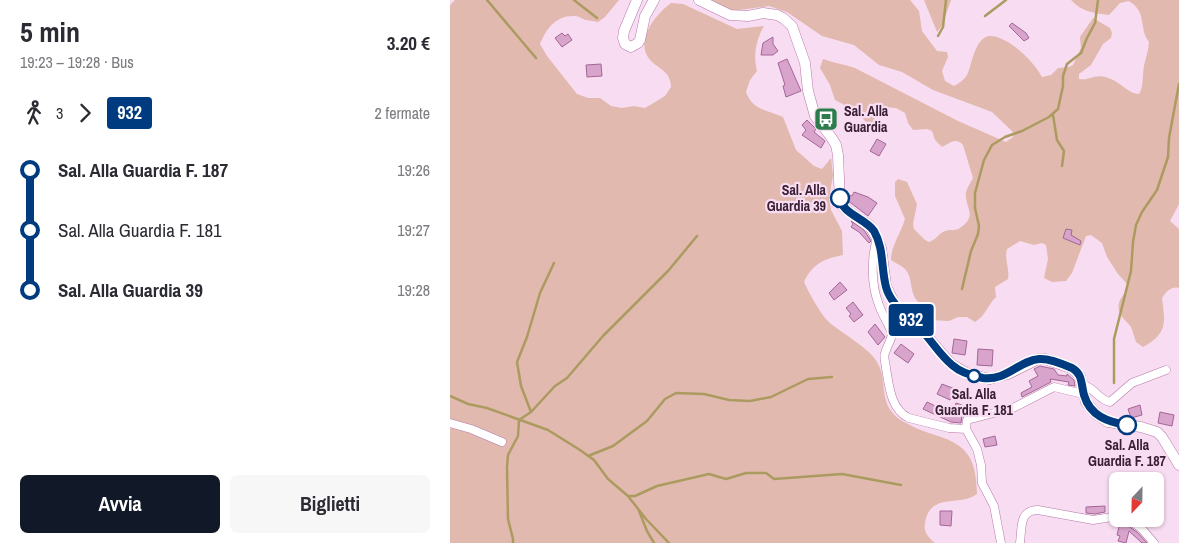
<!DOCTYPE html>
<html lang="it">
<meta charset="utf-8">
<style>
body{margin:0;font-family:"Archivo Narrow",sans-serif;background:#f7f7f7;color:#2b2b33;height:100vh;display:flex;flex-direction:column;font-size:19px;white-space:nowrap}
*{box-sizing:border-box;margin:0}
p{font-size:16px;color:#7c7c81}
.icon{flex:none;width:28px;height:28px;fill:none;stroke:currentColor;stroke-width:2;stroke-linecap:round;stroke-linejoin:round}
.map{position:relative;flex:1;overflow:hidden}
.details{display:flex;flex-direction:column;background:#fff;width:450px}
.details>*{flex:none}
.badge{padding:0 10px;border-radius:4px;font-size:18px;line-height:32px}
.needle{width:32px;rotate:202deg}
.fabs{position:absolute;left:659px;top:472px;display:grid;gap:10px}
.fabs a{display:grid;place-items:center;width:55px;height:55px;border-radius:8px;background:#fff;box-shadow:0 1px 4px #0004;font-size:25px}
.map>.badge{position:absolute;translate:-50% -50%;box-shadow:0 0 0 2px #fff}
.legs{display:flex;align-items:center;gap:8px;height:55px;padding:0 20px;font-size:16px}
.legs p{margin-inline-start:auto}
.headline{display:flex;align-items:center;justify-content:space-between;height:85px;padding:0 20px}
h1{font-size:28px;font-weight:700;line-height:38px}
.action{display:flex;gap:10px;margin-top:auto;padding:10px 20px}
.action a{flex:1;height:58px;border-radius:8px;background:#111827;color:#fff;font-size:20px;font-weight:700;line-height:58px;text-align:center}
.action a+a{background:#f7f7f7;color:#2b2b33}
ul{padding:0 20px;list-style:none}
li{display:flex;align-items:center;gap:18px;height:60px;font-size:19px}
li i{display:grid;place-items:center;width:8px;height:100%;margin:0 6px;background:currentColor}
li i::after{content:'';width:12px;height:12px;margin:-6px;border:4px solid;border-radius:50%;background:#fff}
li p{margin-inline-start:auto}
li:first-child i{background:linear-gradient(#0000 50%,currentColor 0)}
li:last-child i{background:linear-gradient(currentColor 50%,#0000 0)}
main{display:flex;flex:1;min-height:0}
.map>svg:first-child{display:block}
</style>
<main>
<section class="details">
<div class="headline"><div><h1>5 min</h1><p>19:23 – 19:28 · Bus</p></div><b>3.20 €</b></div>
<div class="legs"><svg class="icon" aria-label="walk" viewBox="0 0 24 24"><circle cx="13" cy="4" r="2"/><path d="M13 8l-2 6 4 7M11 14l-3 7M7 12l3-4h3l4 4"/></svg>3<svg class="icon" aria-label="forward" viewBox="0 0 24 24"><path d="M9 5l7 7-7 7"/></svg><b class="badge" style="background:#003b80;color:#fff">932</b><p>2 fermate</p></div>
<ul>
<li><i style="color:#003b80"></i><b>Sal. Alla Guardia F. 187</b><p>19:26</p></li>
<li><i style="color:#003b80"></i><span>Sal. Alla Guardia F. 181</span><p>19:27</p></li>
<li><i style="color:#003b80"></i><b>Sal. Alla Guardia 39</b><p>19:28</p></li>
</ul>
<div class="action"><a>Avvia</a><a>Biglietti</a></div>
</section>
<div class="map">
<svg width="729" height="543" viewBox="0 0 729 543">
<rect width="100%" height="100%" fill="#f8dcf1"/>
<path fill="#e1b9af" d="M5 0H169L155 17 148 22C144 21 140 21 136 20 132 19 129 16 125 16 106 15 96 29 90 44L97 56 127 94 138 98H150L161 106 172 108 184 106 195 108 215 96 221 87C221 84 220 79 218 76 214 69 205 66 200 60 184 41 205 15 221 3L233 4 287 29 314 26C306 40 303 55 307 71L300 80 296 92C303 111 316 109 333 117L346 150 364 166 372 169 381 158 383 175 379 199 381 210 392 231 393 255C374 259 363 263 354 282 359 293 371 315 380 323 392 333 420 349 427 362 437 378 430 398 442 412 446 418 454 422 460 425 468 430 477 432 485 435 519 445 526 460 527 494 524 496 520 498 516 499 498 503 479 498 475 523 473 532 479 538 485 543H0V5Z
M260 0H460L469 11 472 31 487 51 497 52 498 57 492 71 495 81 504 86C510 83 515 79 518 73 522 63 526 34 542 36 546 36 552 39 556 41 568 47 586 65 592 77L601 75 608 68 619 67 623 65 631 48 630 37 643 18 660 28 662 33 661 38 653 44 641 65 629 74V79C642 81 644 72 661 79 671 83 679 94 689 94 694 86 692 76 694 66 696 57 698 53 699 42 688 27 698 13 679 1L670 3 659 15C644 13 632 12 621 0H729V204L720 221 729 229V288C721 286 716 292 712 298 715 323 718 333 693 347L686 342C684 337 683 331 681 327 675 319 666 314 669 303 671 296 677 293 678 285L668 274 657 257 652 243 641 235 636 236 622 273 616 281 602 282 594 278 598 259 596 245 592 243 584 245 570 241 557 249C554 260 560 269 558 279L545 287 546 297C537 306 536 315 525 322L517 317H508L499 321 479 320 474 318 468 311V302C458 290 464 279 455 269 451 265 445 263 441 260 441 246 451 233 455 219L445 196V182L448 179 457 182 467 204 463 224 464 229 475 240 479 242C486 240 489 233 495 231 500 229 506 231 510 228 529 215 514 208 516 192 517 188 521 182 523 178L513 145C506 137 500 143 492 147L485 140 482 131 477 129 463 130 458 123 455 113 446 108 431 107 424 121 420 123 416 122 406 111 385 100 380 85 370 68 373 59C383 63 394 64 405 68L508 121 556 142 563 137V132L542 112 483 90 452 72 429 65 404 45 372 36 337 12 319 6 281 11Z
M474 0H501L492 26 487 32Z"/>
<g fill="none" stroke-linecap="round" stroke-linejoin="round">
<path stroke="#ac9b60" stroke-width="2.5" d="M37 0 86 58
M124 0 147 18
M535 16 556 0
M488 36 493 27 496 0
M603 115 607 140 614 151 612 166
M512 289 521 251 528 234 529 226 525 208V193L534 160 542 145 555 137 572 131 599 117 608 109 613 86V76L617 64 631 53 637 38 645 23 648 0
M664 383V339L681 271 683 242 686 225 692 212 707 190 718 157 719 138 729 84
M0 396 18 404 37 408 98 430 130 450 144 460 158 479 178 496 196 519 219 543
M81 412 71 386 67 362 77 337 90 293 104 263
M138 456 163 446 197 421 215 399 226 393 254 394 279 400 300 401 321 397 358 379 382 377
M178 496H185L207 486 259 474 276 479 296 473H316L324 479 392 474 451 485
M189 511 197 531 204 543
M63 543V539L58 519 57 467 58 455 68 436 69 420 81 412 105 386 117 378 153 336 218 271 247 236"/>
</g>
<path fill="#d8a4cc" stroke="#a36697" d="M562 23 576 33 579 38 574 41 559 26Z
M112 33 115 36 118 34 122 40 112 47 105 38Z
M323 37V44L328 51 323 55H311L313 43Z
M337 59 351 91 336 97 333 86 335 85 328 63Z
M151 64 152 76 137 77 136 65Z
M357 120 366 129 364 132 375 141 371 148 352 135 356 130 352 125Z
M427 139 436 144 429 156 420 151Z
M404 192 418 197 427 203 418 216 397 200V195L402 196Z
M401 221 414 230 421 241 419 243 409 232 401 227 403 224Z
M616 229 622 230 621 235 631 241 630 245 613 238Z
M390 282 397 290 384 300 379 293Z
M403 302 413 315 404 322 399 316 401 314 396 308Z
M425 324 435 337 428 345 418 332Z
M504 339 517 341 515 355 502 353Z
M451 344 464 354 458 363 444 353Z
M528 349 543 350 542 366 527 365Z
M590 366 604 369 608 375 617 376V374L624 380 625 386 618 385 619 382 600 379 601 382 572 397 571 393 582 387 579 381 588 376 584 369Z
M492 384 505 389 500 400 487 394Z
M477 402 502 414 506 403 512 405 509 415 512 416 511 423 501 422 473 409Z
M690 405 692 415 681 418 678 409Z
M710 412 724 415 722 426 708 423Z
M545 436 547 445 535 447 533 439Z
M655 506V512L645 514 636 513V507Z
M490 511H502L501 526 490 525Z
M670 523H674L688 533 697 543H692L679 531 676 543 668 541 670 536 667 535Z"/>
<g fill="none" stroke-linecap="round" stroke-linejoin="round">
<g stroke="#b678a9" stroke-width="9">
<path id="minor" d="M427 238C421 259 421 285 429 305 432 315 439 324 442 334 441 341 437 346 435 353 433 357 436 364 436 368 439 386 441 410 459 418L499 428 516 429
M632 385C643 386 649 400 660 402L682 383 716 370
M0 423 21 429 52 442
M678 519 692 529 704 543
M551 543 544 506 532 483 531 465 527 449 516 429 517 420 563 408 604 387 633 394
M570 543C572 528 569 510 588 510L643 520 668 516"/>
</g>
<g stroke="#b678a9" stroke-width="11">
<path id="major" d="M187 0 174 31 173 38 175 44 181 47 188 43 190 40 195 16 204 0
M249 0 280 15 298 16 313 13 327 15 333 18 342 26 355 63 358 91 365 116 381 137 386 145 388 155 390 203 398 211 419 225 427 238 431 248 436 286 445 305 470 328 501 364 520 375 540 379 558 374 588 359H595L621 368 630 376 636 402 646 414 658 422 691 427 707 432 712 437 729 465"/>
</g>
<use href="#minor" stroke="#fff" stroke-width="8"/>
<use href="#major" stroke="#fff" stroke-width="10"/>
</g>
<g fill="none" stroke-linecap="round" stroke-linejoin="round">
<g stroke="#fff" stroke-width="11">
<path id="line-1" d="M390 198C392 214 415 218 424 231 434 248 431 268 436 287 441 306 461 318 474 333 483 343 491 356 502 365 510 372 522 376 533 378 557 381 568 361 589 359 599 358 613 364 622 368 633 374 631 385 634 395 640 416 658 422 677 425"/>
</g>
<use href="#line-1" stroke="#003b80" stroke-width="8"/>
</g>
<defs>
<g id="bus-square" transform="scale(1.25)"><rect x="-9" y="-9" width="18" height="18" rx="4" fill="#2c7c4d" stroke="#f8dcf1"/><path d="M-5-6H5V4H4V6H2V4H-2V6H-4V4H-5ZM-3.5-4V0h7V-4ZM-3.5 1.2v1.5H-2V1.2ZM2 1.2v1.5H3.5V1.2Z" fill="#fff"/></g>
</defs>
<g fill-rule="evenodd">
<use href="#bus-square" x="376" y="119"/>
</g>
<g fill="#fff" stroke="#003b80" stroke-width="2.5">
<circle cx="390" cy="198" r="9"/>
<circle cx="524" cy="376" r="6"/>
<circle cx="677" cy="425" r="9"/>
</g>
<g text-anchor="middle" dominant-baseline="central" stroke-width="4.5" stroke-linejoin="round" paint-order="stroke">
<g font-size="14" font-weight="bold" fill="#392034" stroke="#f8dcf1" text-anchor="start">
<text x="394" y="111">Sal. Alla<tspan x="394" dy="16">Guardia</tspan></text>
</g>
<g font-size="14" font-weight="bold" fill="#392034" stroke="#f8dcf1">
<text x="376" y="190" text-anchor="end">Sal. Alla<tspan x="376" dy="16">Guardia 39</tspan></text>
<text x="524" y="394">Sal. Alla<tspan x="524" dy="16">Guardia F. 181</tspan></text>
<text x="677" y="445">Sal. Alla<tspan x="677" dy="16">Guardia F. 187</tspan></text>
</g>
</g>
</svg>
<div class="fabs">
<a><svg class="needle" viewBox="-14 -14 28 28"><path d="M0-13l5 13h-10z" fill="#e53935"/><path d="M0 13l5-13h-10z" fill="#7c7c81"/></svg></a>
</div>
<b class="badge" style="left:461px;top:320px;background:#003b80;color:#fff">932</b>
</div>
</main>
